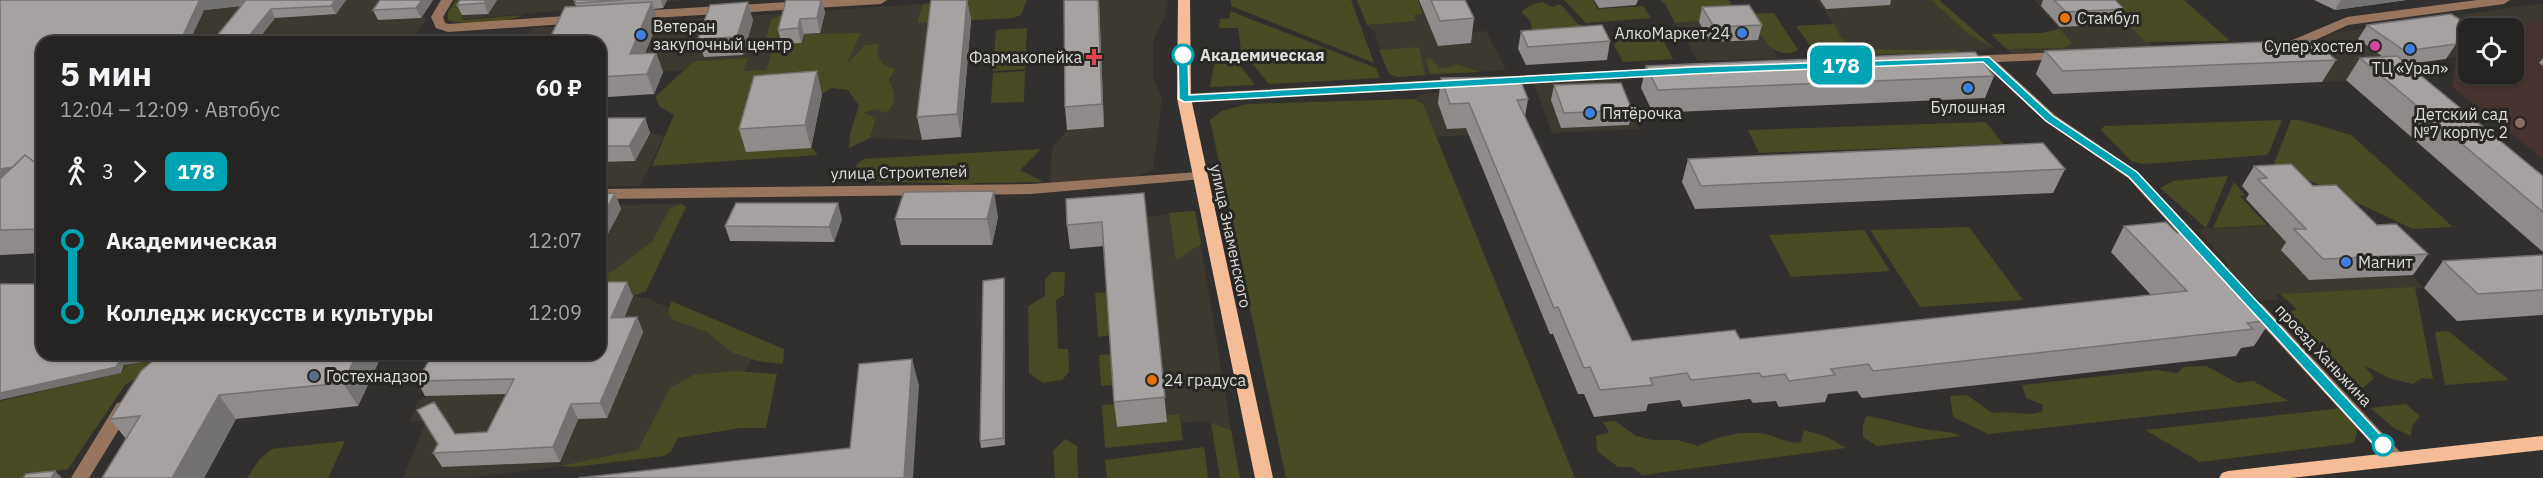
<!DOCTYPE html>
<html lang="ru">
<meta charset="utf-8">
<style>
body{margin:0;font-family:"IBM Plex Sans",sans-serif;background:#2e2c2a;color:#f1f3f6;height:100vh;display:flex;flex-direction:column;font-size:22px;white-space:nowrap}
*{box-sizing:border-box;margin:0}
p{font-size:20px;color:#a4a4a5}
.icon{flex:none;width:33px;height:33px;fill:none;stroke:currentColor;stroke-width:2;stroke-linecap:round;stroke-linejoin:round}
.map{position:relative;flex:1;overflow:hidden}
.panel{position:absolute;left:36px;top:36px;width:570px;height:324px;display:flex;flex-direction:column;background:#262422;border-radius:18px;box-shadow:0 2px 4px #0004,0 0 0 2px #424140}
.panel>*{flex:none}
.badge{padding:0 12px;border-radius:9px;font-size:21px;line-height:39px}
.controls{position:absolute;left:2458px;top:18px;display:grid;gap:12px}
.controls a{display:grid;place-items:center;width:66px;height:66px;border-radius:12px;background:#262422;box-shadow:0 2px 4px #0004,0 0 0 2px #424140;font-size:30px}
.map>.badge{position:absolute;translate:-50% -50%;box-shadow:0 0 0 3px #fff}
.legs{display:flex;align-items:center;gap:9px;height:66px;padding:0 24px;font-size:20px}
.legs p{margin-inline-start:auto}
.headline{display:flex;align-items:center;justify-content:space-between;height:102px;padding:0 24px}
h1{font-size:33px;font-weight:700;line-height:45px}
ul{padding:0 24px;list-style:none}
li{display:flex;align-items:center;gap:21px;height:72px;font-size:22px}
li i{display:grid;place-items:center;width:9px;height:100%;margin:0 8px;background:currentColor}
li i::after{content:'';width:15px;height:15px;margin:-8px;border:4px solid;border-radius:50%;background:#262422}
li p{margin-inline-start:auto}
li:first-child i{background:linear-gradient(#0000 50%,currentColor 0)}
li:last-child i{background:linear-gradient(currentColor 50%,#0000 0)}
.map>svg:first-child{display:block}
</style>
<div class="map">
<svg width="2543" height="478" viewBox="0 0 2543 478">
<rect width="100%" height="100%" fill="#32302e"/>
<path fill="#3d3931" d="M0 0H433L422 17 427 18 411 42H42V172L0 179Z
M471 0H689L461 19Z
M1099 0H1168L1166 14 1153 41V77L1162 99 1153 169 1134 178 1050 182 1052 148 1067 130 1104 127Z
M1817 0H1931L1968 34 1994 48 1961 52 1818 56 1796 26 1834 24Z
M2034 0H2102L2155 48 2012 54 1991 34 2042 33 2059 29Z
M2543 3V21L2459 31 2455 57 2431 61 2430 77 2322 82 2300 62 2314 45 2334 33Z
M923 4 917 23 935 22 922 140 870 138 876 119 863 114 876 109 896 69 884 65 877 54 844 67 860 33 825 36 820 33 824 13H787Z
M782 14 771 20 766 37H777L767 70 743 71 747 58 694 61 684 70 603 76 600 42H522L533 28Z
M1424 14 1438 46 1471 43 1466 33 1486 31 1506 70 1398 77 1389 74 1374 31 1367 25 1416 21 1414 15Z
M1743 17 1750 19 1763 40 1770 44 1778 58 1698 61 1675 23Z
M1616 79 1639 129 1552 133 1534 83Z
M1514 88 1530 131 1436 137 1423 104 1414 99 1425 93Z
M600 133H650L664 136 640 186H600Z
M681 204 670 208 652 241 613 271 600 274V205Z
M1195 211 1201 244 1231 430 1205 421 1180 423 1179 414 1166 415 1146 217Z
M2271 226 2412 275 2424 288 2275 294 2280 299 2259 301 2225 266 2229 265 2197 229Z
M633 296 646 298 759 346 720 417 712 424 660 445 579 464 467 478H403L426 420 410 422 418 401 426 396 600 354V297Z"/>
<path fill="#47332f" d="M2543 21V159L2452 87 2459 31 2469 30V74H2514V28H2479Z"/>
<path fill="#484a24" d="M456 0H471L461 19 465 20 523 15C509 23 463 26 448 20V12Z
M959 0H1027L1021 15 1013 18 917 23 923 4Z
M1231 0H1351L1374 63 1231 6Z
M1357 0H1418L1423 14 1414 15 1416 21 1367 25Z
M1564 0H1593L1598 9 1643 6 1651 18 1586 23Z
M1660 0H1728L1739 14 1774 13 1798 50C1775 62 1761 37 1750 19L1743 17 1675 23 1665 4Z
M1931 0H1939L1994 48 1968 34Z
M2102 0H2184L2230 41 2146 42Z
M1542 2 1553 7 1560 4 1577 23 1593 30 1535 42 1530 20 1521 12 1531 5Z
M1230 11 1376 68 1380 78 1269 84 1241 50 1238 28H1219L1220 19 1230 18Z
M787 13 804 34 861 33 846 65 865 45 879 44 877 54 884 65 896 69 889 80C895 95 898 101 886 113L876 109 864 113 876 118 870 138 849 148 850 133 859 106 848 90 831 88 822 94 811 147 818 155 652 166 674 115 660 107 655 97 694 61 748 58 743 71 766 70 777 38H766L771 19Z
M1834 24C1837 28 1839 34 1841 37 1857 55 1930 49 1955 50L1961 52 1818 56 1796 26Z
M1027 28 1025 69 993 71 996 30Z
M2059 29 2072 43 2065 48 2007 49 1991 34 2042 33Z
M1661 36 1673 59 1623 62 1614 45 1619 38Z
M1419 47 1425 75 1398 77 1389 74 1379 50Z
M1230 52 1255 85 1210 87 1216 55Z
M1426 58 1432 59 1439 68 1452 67 1456 64 1480 72 1430 74Z
M1025 71 1024 102 991 103 993 73Z
M1414 99 1423 104 1575 478H1286L1210 120 1222 111 1247 104Z
M2282 120 2268 155 2143 164 2131 161 2101 130 2104 126Z
M2291 120H2300L2351 135 2453 227 2413 229 2274 164Z
M1986 122 2003 144 1759 153 1748 130Z
M1041 149 1020 170 1044 182 976 183 958 186 947 183 851 181 857 164 864 159Z
M2228 176 2206 228 2160 188 2173 181Z
M2234 182 2245 195 2240 196 2267 225 2213 228Z
M681 204 686 207 646 291 633 296 600 297V275L613 271 652 241 670 208Z
M1195 211 1201 244 1176 260 1169 213Z
M1969 227 2023 300 1920 307 1870 230Z
M1864 230 1890 271 1791 277 1769 235Z
M1052 272H1065L1064 295 1056 300 1058 349H1068L1069 372 1062 380 1043 383 1029 373 1028 306 1045 296V280Z
M2415 287 2433 379 2422 378 2413 384 2389 378 2364 365 2374 378 2363 388 2341 381 2328 363 2332 358 2321 350 2287 313 2297 309 2280 294Z
M1108 292 1111 335 1098 337 1095 293Z
M671 301 784 349 783 364 758 361 731 352 707 332 673 320 668 313Z
M2448 331 2509 380 2445 385 2435 332Z
M155 354H175L125 385 68 469 32 475 27 478H0V401L121 373 126 365 151 361Z
M1112 354 1114 385 1101 386 1099 355Z
M2206 366 2238 383 2253 381 2289 401 1988 434 1953 417 1950 396 1967 395 1992 413C2012 410 2023 417 2042 412L2043 405 2026 398 2022 385 2156 370 2177 373 2183 367Z
M735 371 777 374 766 428H741L678 438 671 451 664 456 575 467 560 466 638 450 670 388 693 375Z
M1115 404 1117 427 1166 422V415L1179 414 1183 440 1105 448 1102 405Z
M2406 404 2420 416 2412 426 2411 436 2394 428 2370 408Z
M2343 408C2353 420 2363 427 2353 443L2200 462 2145 430Z
M1867 416C1887 419 1905 425 1924 429 1937 432 1949 430 1961 436L1877 446 1863 437V424Z
M1615 421 1636 436 1653 440H1678L1698 446C1717 437 1743 430 1764 434 1776 436 1789 445 1801 442L1804 430 1827 437 1846 448 1642 475 1632 467H1618L1597 451 1596 436 1609 432 1603 422Z
M1211 423 1231 430 1240 478H1220Z
M1065 439 1077 446 1078 478H1055L1053 451Z
M345 441 328 478H247L259 460 272 449Z
M1204 447 1208 478H1107L1105 460Z"/>
<g fill="none" stroke-linecap="round" stroke-linejoin="round">
<path fill="#98755e" fill-rule="evenodd" d="M441 0H453L443 17 445 23 449 24 579 15 585 19 579 23 448 32 436 28 431 17Z
M822 0H887L881 4 636 19 630 15 636 11Z
M2477 0H2510L2504 4 2348 25 2309 43 2289 48 2283 44 2347 17Z
M2062 52 2068 56 2067 59 1997 62 2055 115 2138 172 2222 262 2225 266 2222 270H2212L2128 178 2045 121 1983 63 1963 64 1957 60 1963 56Z
M1663 68 1668 69 1669 72 1668 75 1501 85 1494 81 1501 77Z
M1459 79 1466 83 1464 86 1184 102 1177 98 1184 94Z
M1198 172 1203 173 1205 176 1203 179 1031 194 600 199V189L1031 184Z
M2256 303 2262 304 2402 454 2405 459 2402 464 2396 466 2390 464 2250 312 2248 308 2250 304Z
M123 402 129 403 132 408 89 478H71L117 403Z"/>
<path fill="#f5bd97" fill-rule="evenodd" d="M1178 0H1190L1191 98 1273 478H1255L1177 98Z
M2543 436V450L2291 478H2219L2222 473 2228 471Z"/>
</g>
<path fill="#8e8b8a" d="M0 0H346L336 14 275 18 256 42H212L242 6 204 10 189 42H42V253L0 255Z
M433 0 421 18 378 20 373 10Z
M460 0H497L488 14 462 15 457 5Z
M574 0H667L663 8 654 9 658 21 645 53H656L663 72 654 94 608 97 605 89H600V42L576 7Z
M786 0 825 12 820 33 804 34 801 43 782 44 778 30Z
M967 0 971 20 961 137 922 140 917 117Z
M1064 0H1099L1104 127 1067 130 1065 107Z
M1419 0H1465L1474 18 1471 43 1438 46Z
M1594 0H1638L1636 5 1599 8Z
M1820 0H1891L1890 5 1826 9Z
M2043 0H2115L2124 9 2118 24 2060 27 2041 6Z
M2314 0H2406L2335 10Z
M1702 7 1762 25 1758 40 1711 42 1699 22Z
M753 20 743 55 704 57 698 39Z
M2367 25 2456 44 2446 59 2407 64 2543 176V252L2346 80 2360 58 2383 57 2358 39Z
M1521 31 1610 41 1607 60 1526 65 1518 49Z
M2045 51 2336 60 2322 82 2053 94 2036 74Z
M2543 58V66L2539 63Z
M1646 66 1994 76 1985 98 1653 113 1641 88Z
M1441 78 1528 99 1525 117 1632 341 1740 339 2151 295 2111 252 2124 226 2177 233 2271 320 2254 346 2241 348 2236 356 1862 398 1857 391 1828 394 1825 402 1779 407 1776 401 1753 403 1750 399 1683 407 1680 400 1648 404 1646 411 1594 417 1584 394H1578L1553 334H1550L1466 128 1447 129 1438 103Z
M1554 85 1632 110 1629 125 1561 128 1551 100Z
M822 94 811 148 746 152 739 129Z
M600 118H645L650 133 635 161 600 162Z
M1688 159 2065 169 2053 193 1695 209 1682 182Z
M2254 166 2313 186 2377 225 2428 254 2413 275 2309 280 2281 250 2286 242 2246 199 2249 194 2242 186Z
M615 193 621 209 604 241H600V194Z
M1144 193 1167 422 1117 427 1114 402 1104 246 1070 249 1067 225Z
M998 217 992 245H901L895 219Z
M842 219 834 242 730 241 725 226Z
M2543 255V315L2457 321 2424 288 2443 261Z
M1004 278 1005 285V445L981 448 980 441Z
M633 296 624 318 637 317 643 332 607 418 578 419 560 462 442 467 433 453 437 444 455 434 487 432 506 394 425 396 417 381Z
M161 354H375L379 361 358 406 236 419 204 478H102L126 439 110 419Z"/>
<path fill="#747171" d="M212 0H252L254 4 204 10 189 42H180L199 1Z
M335 0H346L336 14 331 6Z
M422 0H433L421 18 416 8Z
M486 0H497L488 14 484 3Z
M661 0H667L663 8Z
M821 0H822L825 12 820 33 817 18Z
M967 0 971 20 961 137 957 114Z
M1098 0H1099L1104 127 1102 104Z
M2341 0H2406L2335 10Z
M652 2 658 21 637 74 630 54Z
M748 2 753 20 743 55 737 37Z
M271 9 275 18 256 42H244Z
M800 19 804 34 801 43 798 28Z
M656 53 663 72 654 94 647 74Z
M817 71 822 94 811 148 805 125Z
M645 118 650 133 635 161 629 146Z
M42 163V172L0 179V169Z
M994 191 998 217 992 245 987 219Z
M615 193 621 209 604 241 600 230V221Z
M838 203 842 219 834 242 829 227Z
M1004 278 1005 285V445L1003 438Z
M627 282 633 296 617 333 611 318Z
M637 317 643 332 607 418 600 403Z
M147 354H155L151 361 124 365 121 373 0 400V393L120 360Z
M357 354H375L379 361 358 406 343 383Z
M912 359 919 385 913 478H904Z
M219 395 236 419 204 478H172Z
M571 404 578 419 560 462 553 447Z
M55 471 62 478H51Z"/>
<path fill="#a5a2a1" stroke="#747171" stroke-width="1.5" d="M0 0H212L199 1 180 42H42V163H36L25 155 13 167 0 169Z
M246 0H335L331 6 271 9 244 42H212Z
M380 0H422L416 8 373 10Z
M460 0H486L484 3 457 5Z
M573 0H624L575 3 576 0Z
M786 0H821L817 18 800 19 798 28 778 30Z
M931 0H967L957 114 917 117Z
M1064 0H1098L1102 104 1065 107Z
M1431 0H1465L1474 18 1440 21Z
M2054 0H2115L2124 9 2066 12Z
M652 2 630 54 656 53 647 74 601 77 605 69H600V42H548L565 7Z
M748 2 737 37 698 39 710 5Z
M1749 5 1762 25 1714 27 1702 7Z
M2451 14 2459 19 2456 44 2405 51 2367 25Z
M1602 25 1610 41 1528 47 1521 31Z
M2313 40 2336 60 2063 71 2045 51Z
M1975 52 1994 76 1658 90 1646 66Z
M2397 56 2543 176V212L2360 58Z
M817 71 805 125 739 129 754 76Z
M1519 77 1528 99 1517 100 1632 341 1735 330 1740 339 2187 291 2124 226 2166 222 2177 233 2186 232 2271 320 2247 323 2253 329 1873 371 1868 364 1831 369 1835 375 1789 381 1785 374 1762 377 1759 373 1691 380 1687 373 1650 378 1653 385 1600 390 1590 367 1584 368 1558 307 1554 308 1469 103 1450 104 1441 78Z
M1621 83 1632 110 1564 113 1554 85Z
M600 118H645L629 146H600Z
M2043 143 2065 169 1701 186 1688 159Z
M25 155 42 168V229L0 230V179Z
M2291 164 2313 186 2336 185 2377 225 2396 224 2428 254 2323 259 2294 229H2306L2258 179 2267 178 2254 166Z
M994 191 987 219H895L904 192Z
M615 193 600 221V194Z
M1144 193 1165 397 1114 402 1102 222 1067 225 1066 199Z
M736 203H838L829 227 725 226Z
M2543 255V290L2478 294 2443 261Z
M1004 278 1003 438 980 441 983 281Z
M600 282H627L611 318 637 317 600 403 571 404 553 447 433 453 438 444 417 410 434 402 455 434 487 432 514 379 417 381 433 354H600Z
M0 284H42V354H147V355L120 360 116 367 0 393Z
M161 354H357L343 383 219 395 172 478H102L140 416 110 419 141 371Z
M912 359 904 478H578L850 448 859 364Z
M55 471 51 478H23L26 474Z"/>
<path fill="#00a3b4" stroke="#fff" stroke-width="1.5" d="M1183 52 1188 55 1189 95 1692 67 1989 57 2053 116 2137 172 2390 445 2383 451 2378 449 2129 177 2046 121 1983 62 1692 74 1184 102 1179 99 1178 55Z"/>
<g fill="#e8710a" stroke="#282724" stroke-width="2">
<circle cx="2065" cy="18" r="6"/>
<circle cx="1152" cy="380" r="6"/>
</g>
<g fill="#3f7fe0" stroke="#282724" stroke-width="2">
<circle cx="1742" cy="33" r="6"/>
<circle cx="641" cy="35" r="6"/>
<circle cx="2410" cy="49" r="6"/>
<circle cx="1968" cy="88" r="6"/>
<circle cx="1590" cy="113" r="6"/>
<circle cx="2346" cy="262" r="6"/>
</g>
<circle fill="#d1479c" stroke="#282724" stroke-width="2" cx="2375" cy="46" r="6"/>
<g fill="#fff" stroke="#00a3b4" stroke-width="3">
<circle cx="1183" cy="55" r="10"/>
<circle cx="2383" cy="445" r="10"/>
</g>
<path fill="#e0444e" stroke="#282724" stroke-width="2" d="M1091 48h6v6h6v6h-6v6h-6v-6h-6v-6h6z"/>
<circle fill="#8d6e63" stroke="#282724" stroke-width="2" cx="2520" cy="123" r="6"/>
<circle fill="#5c6f8a" stroke="#282724" stroke-width="2" cx="314" cy="376" r="6"/>
<g text-anchor="middle" dominant-baseline="central" stroke-width="6" stroke-linejoin="round" paint-order="stroke">
<g font-size="16" fill="#dddddb" stroke="#282724" text-anchor="start">
<text x="2077" y="18">Стамбул</text>
<text x="653" y="26">Ветеран<tspan x="653" dy="18">закупочный центр</tspan></text>
<text x="1730" y="33" text-anchor="end">АлкоМаркет 24</text>
<text x="2363" y="46" text-anchor="end">Супер хостел</text>
<text x="1082" y="57" text-anchor="end">Фармакопейка</text>
<text x="2410" y="68" text-anchor="middle">ТЦ «Урал»</text>
<text x="1968" y="107" text-anchor="middle">Булошная</text>
<text x="1602" y="113">Пятёрочка</text>
<text x="2508" y="114" text-anchor="end">Детский сад<tspan x="2508" dy="18">№7 корпус 2</tspan></text>
<text x="2358" y="262">Магнит</text>
<text x="326" y="376">Гостехнадзор</text>
<text x="1164" y="380">24 градуса</text>
</g>
<g font-size="16" font-weight="bold" fill="#dddddb" stroke="#282724" text-anchor="start">
<text x="1200" y="55">Академическая</text>
</g>
<g font-size="16" fill="#dddddb" stroke="#282724">
<text transform="translate(899 172) rotate(-1)">улица Строителей</text>
<text transform="translate(1231 236) rotate(78)">улица Знаменского</text>
<text transform="translate(2324 355) rotate(47)">проезд Ханьжина</text>
</g>
</g>
</svg>
<div class="controls">
<a><svg class="icon" aria-label="locate" viewBox="0 0 24 24"><circle cx="12" cy="12" r="6"/><path d="M12 2v4M12 18v4M2 12h4M18 12h4"/></svg></a>
</div>
<b class="badge" style="left:1841px;top:65px;background:#00a3b4;color:#fff">178</b>
<section class="panel">
<div class="headline"><div><h1>5 мин</h1><p>12:04 – 12:09 · Автобус</p></div><b>60 ₽</b></div>
<div class="legs"><svg class="icon" aria-label="walk" viewBox="0 0 24 24"><circle cx="13" cy="4" r="2"/><path d="M13 8l-2 6 4 7M11 14l-3 7M7 12l3-4h3l4 4"/></svg>3<svg class="icon" aria-label="forward" viewBox="0 0 24 24"><path d="M9 5l7 7-7 7"/></svg><b class="badge" style="background:#00a3b4;color:#fff">178</b></div>
<ul>
<li><i style="color:#00a3b4"></i><b>Академическая</b><p>12:07</p></li>
<li><i style="color:#00a3b4"></i><b>Колледж искусств и культуры</b><p>12:09</p></li>
</ul>
</section>
</div>
